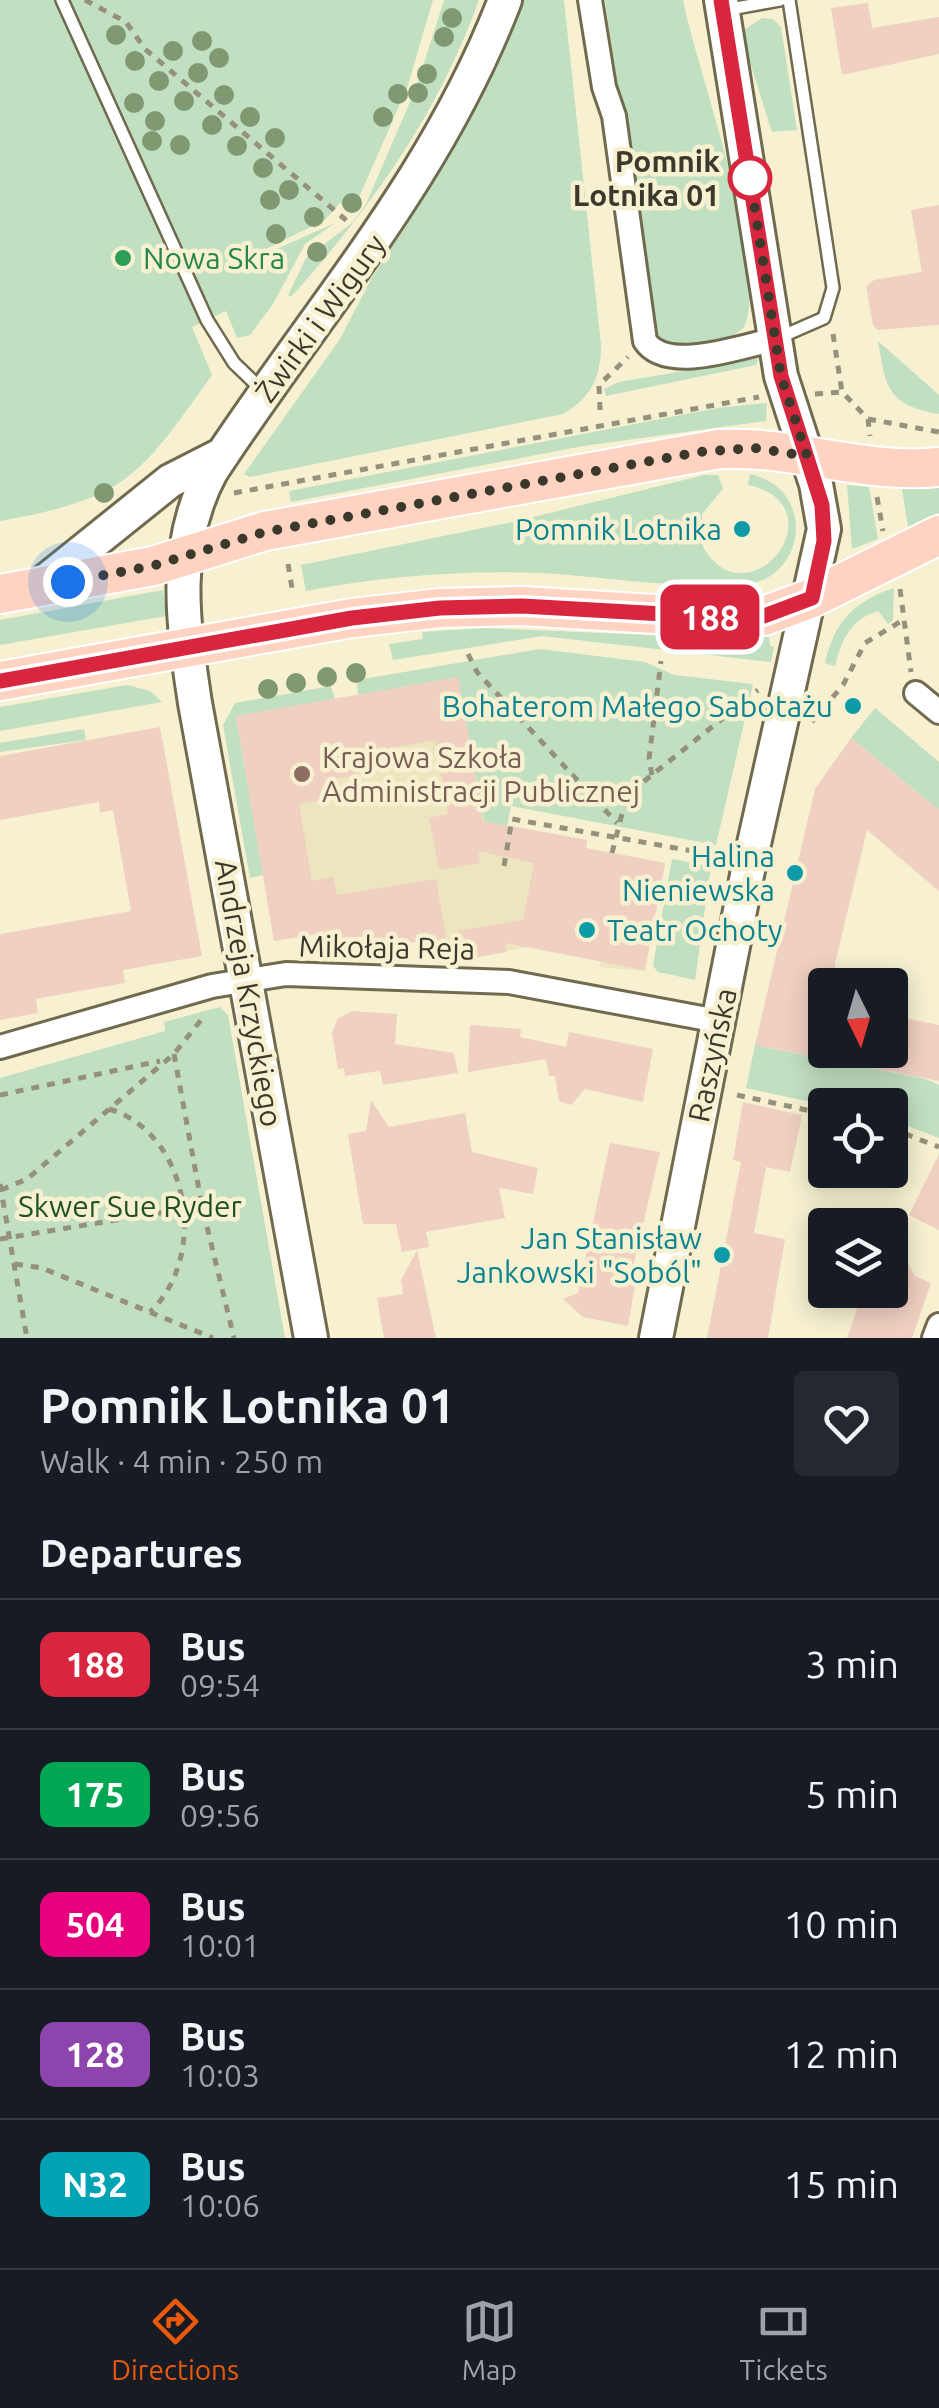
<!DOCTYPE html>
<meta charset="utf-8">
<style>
body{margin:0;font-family:Ubuntu,sans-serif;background:#242831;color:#f1f3f6;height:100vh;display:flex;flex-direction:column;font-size:38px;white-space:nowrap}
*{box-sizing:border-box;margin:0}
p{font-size:32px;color:#9ea1a6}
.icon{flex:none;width:55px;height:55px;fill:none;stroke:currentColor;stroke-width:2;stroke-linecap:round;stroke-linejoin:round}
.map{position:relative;height:1338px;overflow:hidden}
.side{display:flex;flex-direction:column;background:#171b24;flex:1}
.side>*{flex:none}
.badge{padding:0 20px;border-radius:15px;font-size:35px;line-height:65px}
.needle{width:65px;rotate:175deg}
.buttons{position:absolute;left:808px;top:968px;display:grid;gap:20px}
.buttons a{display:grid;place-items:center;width:100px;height:100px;border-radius:10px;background:#171b24;box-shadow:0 5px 25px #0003;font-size:50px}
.you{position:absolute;width:50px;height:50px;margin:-25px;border:8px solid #fff;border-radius:50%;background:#1a73e8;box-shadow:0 0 0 15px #1a73e833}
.map>.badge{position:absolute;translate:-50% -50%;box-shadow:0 0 0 5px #fff}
h2{padding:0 40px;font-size:38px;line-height:90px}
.round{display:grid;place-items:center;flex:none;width:105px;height:105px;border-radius:10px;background:#242831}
.head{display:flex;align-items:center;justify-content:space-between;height:170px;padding:0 40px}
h1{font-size:48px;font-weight:700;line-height:75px}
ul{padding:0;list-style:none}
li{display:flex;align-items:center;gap:30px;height:130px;padding:0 40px;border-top:2px solid #363941}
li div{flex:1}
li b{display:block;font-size:38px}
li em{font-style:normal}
li .badge{min-width:110px;font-weight:700;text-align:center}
.menu{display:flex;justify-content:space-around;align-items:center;height:140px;border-top:2px solid #363941;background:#171b24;font-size:28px;color:#9ea1a6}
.menu a{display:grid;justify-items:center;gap:5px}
.menu .active{color:#ea580c}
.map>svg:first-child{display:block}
</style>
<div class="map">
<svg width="939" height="1338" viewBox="0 0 939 1338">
<rect width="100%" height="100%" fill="#f7f1d2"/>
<path fill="#ece5be" d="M458 677 468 732 511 858 517 827 587 840 586 848 665 863 645 971 599 967 601 961 527 947 467 959 464 942 423 948 421 941 367 944 365 936 317 940 315 934 274 941 236 716Z"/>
<path fill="#c1dfc1" d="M0 0H433L407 88 356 204 348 210 340 203 325 220 252 256 254 259 335 223 305 244 273 304 250 335 237 338 226 311 192 327 212 375C139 477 128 498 0 521Z
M444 0H479C438 114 371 208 291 297L288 295 306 258 352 223 366 204 416 88Z
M522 0H564L601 345C601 377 591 398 563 414L250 477 244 474 340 339 371 279 419 206 472 112Z
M605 0H683C697 71 771 269 744 327 721 350 669 360 653 327Z
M762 18 773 19 781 27 797 130 772 132 745 47V29Z
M878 341 939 395V414C888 405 886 389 878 341Z
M759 358 756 365 606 396 604 389 619 382Z
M767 403 766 421 583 446 291 502 289 491 717 408Z
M750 474C768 478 783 488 791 505 804 534 790 570 760 581 720 595 592 575 541 573 461 570 385 576 306 591L301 565 513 522 704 475H718L723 489 702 514 703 547C749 625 842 506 748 485Z
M847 485 869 487 878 539 852 549Z
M939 488V513L908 527 902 489Z
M894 588 893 620 888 624 878 611C851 619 842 639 835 666L825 663C834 622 854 601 894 588Z
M163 590 166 616 0 645V620Z
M485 628 723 638 769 636 770 646 774 647 771 662 542 636 393 660 389 644 423 639 422 632Z
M540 649 645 662 674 675 753 684 716 845 511 806 501 856 490 853 458 678 358 695 357 684 363 679Z
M127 685 150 691 162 702 0 731V707Z
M331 686 335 699 236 717 263 875 250 878 223 725 235 703Z
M875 708 939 762V810L851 738Z
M84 729 86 740 0 752V743Z
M672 859 711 866 695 980 658 972 653 966Z
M220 1007 228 1015 285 1338H0V1078L165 1031 164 1022Z
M755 1045 926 1079 939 1085V1138L890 1119V1105H825L746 1088Z"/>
<path fill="#f0d0c1" d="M868 3 872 28 939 17V54L842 75 831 8Z
M939 205V325L878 330 873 325 866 286 874 280 922 272 911 210Z
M458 677 483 821 587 840 586 848 665 863 645 970 505 943 507 952 467 959 463 935 456 931 523 920 534 863 478 851 480 863 439 870 429 818 448 814 435 740 386 749 389 769 329 780 332 798 299 804 312 881 333 877 337 895 436 879 447 944 423 948 421 941 399 945 398 939 367 944 366 936 317 940 316 934 274 941 236 716Z
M160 727 202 956 123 970 125 983 36 999 38 1013 0 1020V934L131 911 113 810 100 813 99 802 0 820V756Z
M851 738 939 810V891L867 830 835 964 838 983 825 985V1050H890V1015L939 1025V1081L755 1045 815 789Z
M352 1011 397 1014 395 1044 454 1053 458 1073 383 1085 380 1071 345 1076 344 1068 338 1069 332 1033 338 1018Z
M470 1025 521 1029 520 1037 566 1047 569 1032 653 1049 643 1102 585 1089 571 1105 559 1101 555 1076H549L546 1059 468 1072Z
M371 1100 389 1127 465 1113 472 1152 538 1168 533 1194 499 1188 505 1218 426 1232 429 1247 402 1252 396 1224H363L348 1134 366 1131Z
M743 1102 802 1115 790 1172 766 1167 754 1233 785 1239 768 1338H707L741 1162 733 1160Z
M610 1143 660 1152 633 1267 638 1268 628 1326 583 1317 563 1299 578 1293Z
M939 1154V1230L909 1215Z
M417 1250 436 1338H384L377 1298 403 1294 401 1280Z
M890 1256 908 1263 915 1276 931 1283 912 1338H847L859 1303 853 1290H890Z"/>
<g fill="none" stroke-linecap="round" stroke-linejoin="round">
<g stroke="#706a4f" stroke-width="16">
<path id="lane" d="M62 0 207 320 234 363 262 390
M725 10 780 0
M776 339 824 318 833 288 789 0"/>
</g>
<g stroke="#706a4f" stroke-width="28">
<path id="street" d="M590 0 604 87 614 116 645 341C667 374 742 346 776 339
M916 693 939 712
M0 1047 212 986 286 974 509 982 718 1021
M934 1338 939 1325"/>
</g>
<g stroke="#706a4f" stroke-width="38">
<path id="secondary" d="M38 587 170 481 223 454
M311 1338 195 703C183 624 171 546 211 472 315 312 435 182 505 0
M656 1338 747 875 824 529 816 484 781 376 721 0"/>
</g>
<g stroke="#fff" stroke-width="42">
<path id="primary" d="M0 594 153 566 265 531 719 449C793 445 864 475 939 467
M0 681 352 618 440 608 522 606 721 618 764 616 812 598 939 535"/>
</g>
<path stroke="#95917c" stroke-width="5" stroke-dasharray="8 8" stroke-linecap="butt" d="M85 0 126 22 145 49 347 221
M833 334 842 392 868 419 870 436
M815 394 842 392
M600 410 599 385 628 357
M868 419 939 432
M234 493 759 397
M877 497 883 531
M288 564 293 594
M900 589 911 672
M468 654 477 672 617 823
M812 722 843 685 865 643 903 620
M652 775 649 759 661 661
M612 853 624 806 642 783 758 690
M504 866 512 819 721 856
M174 1054 202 1206 234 1338
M0 1095 160 1061
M737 1095 825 1114
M109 1109C190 1133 209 1257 150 1312
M890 1128 939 1147
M0 1184 27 1338
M1 1190 27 1179 174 1054 205 1015
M0 1239 202 1206
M15 1264 42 1268 213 1338"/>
<use href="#lane" stroke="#fff" stroke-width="11"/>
<use href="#street" stroke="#fff" stroke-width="22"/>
<use href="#secondary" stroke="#fff" stroke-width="32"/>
<use href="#primary" stroke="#fed3c1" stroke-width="38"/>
</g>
<g fill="#809972">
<circle cx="452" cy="18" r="10"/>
<circle cx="116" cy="35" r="10"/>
<circle cx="444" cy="37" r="10"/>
<circle cx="202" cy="41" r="10"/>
<circle cx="173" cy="51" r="10"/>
<circle cx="219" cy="58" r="10"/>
<circle cx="135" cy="61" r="10"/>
<circle cx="198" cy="73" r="10"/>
<circle cx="427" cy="74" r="10"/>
<circle cx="159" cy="81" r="10"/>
<circle cx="418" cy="93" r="10"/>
<circle cx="398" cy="94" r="10"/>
<circle cx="224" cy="95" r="10"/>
<circle cx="184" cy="101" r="10"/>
<circle cx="134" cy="103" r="10"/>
<circle cx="250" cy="117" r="10"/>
<circle cx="383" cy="117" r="10"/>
<circle cx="155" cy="121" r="10"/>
<circle cx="212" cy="125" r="10"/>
<circle cx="275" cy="138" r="10"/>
<circle cx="152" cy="141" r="10"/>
<circle cx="180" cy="145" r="10"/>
<circle cx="237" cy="146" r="10"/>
<circle cx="263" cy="168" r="10"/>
<circle cx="289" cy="190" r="10"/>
<circle cx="270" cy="200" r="10"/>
<circle cx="352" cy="203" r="10"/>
<circle cx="314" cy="217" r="10"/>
<circle cx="276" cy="234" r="10"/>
<circle cx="317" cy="252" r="10"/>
<circle cx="248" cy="260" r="10"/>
<circle cx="104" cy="493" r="10"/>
<circle cx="356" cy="673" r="10"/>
<circle cx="327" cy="677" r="10"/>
<circle cx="296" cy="683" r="10"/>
<circle cx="268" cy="689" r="10"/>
</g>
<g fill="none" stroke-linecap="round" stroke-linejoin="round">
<g stroke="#fff" stroke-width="22">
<path id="line" d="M0 681 352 618 440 608 522 606 735 618 764 616 812 598 824 541 822 505 781 376 721 0"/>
</g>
<use href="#line" stroke="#d7263d" stroke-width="15"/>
<path stroke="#3b382c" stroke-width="10" stroke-dasharray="0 18" d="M68 582 152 566 265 532 699 452 754 448 807 456 781 376 750 178"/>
</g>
<circle fill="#fff" stroke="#d7263d" stroke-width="5" cx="750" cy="178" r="20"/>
<circle fill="#2e9e5b" stroke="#f7f1d2" stroke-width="4" cx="123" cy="258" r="10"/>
<g fill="#0f9aa8" stroke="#f7f1d2" stroke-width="4">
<circle cx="742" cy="529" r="10"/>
<circle cx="853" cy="706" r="10"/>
<circle cx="795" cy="873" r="10"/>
<circle cx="587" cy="930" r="10"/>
<circle cx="722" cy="1255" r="10"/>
</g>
<circle fill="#8d6e63" stroke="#f7f1d2" stroke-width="4" cx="302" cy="774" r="10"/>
<g text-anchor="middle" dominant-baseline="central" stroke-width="9" stroke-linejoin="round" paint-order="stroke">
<g font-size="30" font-weight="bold" fill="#3b382c" stroke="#f7f1d2" text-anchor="end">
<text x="720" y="161">Pomnik<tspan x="720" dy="34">Lotnika 01</tspan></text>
</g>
<g font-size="30" fill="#27864d" stroke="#f7f1d2" text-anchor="start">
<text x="143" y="258">Nowa Skra</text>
</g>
<g font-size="30" fill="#3b382c" stroke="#f7f1d2">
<text transform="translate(320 318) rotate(-54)">Żwirki i Wigury</text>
<text transform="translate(387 947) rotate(1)">Mikołaja Reja</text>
<text transform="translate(249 993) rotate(80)">Andrzeja Krzyckiego</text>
<text transform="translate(712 1055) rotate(-78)">Raszyńska</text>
</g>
<g font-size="30" fill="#0d838f" stroke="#f7f1d2" text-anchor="end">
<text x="722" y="529">Pomnik Lotnika</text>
<text x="833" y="706">Bohaterom Małego Sabotażu</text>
<text x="775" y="856">Halina<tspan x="775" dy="34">Nieniewska</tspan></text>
<text x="607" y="930" text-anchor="start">Teatr Ochoty</text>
<text x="702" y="1238">Jan Stanisław<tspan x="702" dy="34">Jankowski "Soból"</tspan></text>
</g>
<g font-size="30" fill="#785e54" stroke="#f7f1d2" text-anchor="start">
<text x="322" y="757">Krajowa Szkoła<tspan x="322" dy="34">Administracji Publicznej</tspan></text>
</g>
<g font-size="30" fill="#1f5124" stroke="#f7f1d2">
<text x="130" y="1206">Skwer Sue Ryder</text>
</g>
</g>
</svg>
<div class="buttons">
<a><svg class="needle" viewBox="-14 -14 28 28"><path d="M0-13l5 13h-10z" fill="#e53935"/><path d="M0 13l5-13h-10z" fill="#9ea1a6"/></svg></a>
<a><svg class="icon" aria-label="locate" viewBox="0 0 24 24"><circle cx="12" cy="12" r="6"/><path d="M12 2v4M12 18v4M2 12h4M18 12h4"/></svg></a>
<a><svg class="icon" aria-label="layers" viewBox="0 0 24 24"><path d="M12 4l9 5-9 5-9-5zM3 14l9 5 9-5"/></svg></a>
</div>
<div class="you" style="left:68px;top:582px"></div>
<b class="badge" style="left:710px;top:617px;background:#d7263d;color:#fff">188</b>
</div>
<section class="side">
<div class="head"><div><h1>Pomnik Lotnika 01</h1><p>Walk · 4 min · 250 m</p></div><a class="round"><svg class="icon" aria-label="heart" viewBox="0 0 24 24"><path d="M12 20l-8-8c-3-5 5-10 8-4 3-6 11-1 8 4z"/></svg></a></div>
<h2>Departures</h2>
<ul>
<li><span class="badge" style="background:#d7263d;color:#fff">188</span><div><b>Bus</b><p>09:54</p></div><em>3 min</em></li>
<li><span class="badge" style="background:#00a651;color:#fff">175</span><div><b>Bus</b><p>09:56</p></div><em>5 min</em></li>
<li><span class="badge" style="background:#e6007e;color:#fff">504</span><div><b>Bus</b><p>10:01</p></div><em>10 min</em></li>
<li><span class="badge" style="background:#8e44ad;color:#fff">128</span><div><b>Bus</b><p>10:03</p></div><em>12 min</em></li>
<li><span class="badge" style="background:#00a3b4;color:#fff">N32</span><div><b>Bus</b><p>10:06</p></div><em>15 min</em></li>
</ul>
</section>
<nav class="menu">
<a class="active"><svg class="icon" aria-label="directions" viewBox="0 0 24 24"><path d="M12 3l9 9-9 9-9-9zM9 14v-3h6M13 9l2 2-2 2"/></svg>Directions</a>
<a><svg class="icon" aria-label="map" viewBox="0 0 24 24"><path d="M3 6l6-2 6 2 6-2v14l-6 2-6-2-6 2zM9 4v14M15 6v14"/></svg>Map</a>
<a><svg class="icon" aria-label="tickets" viewBox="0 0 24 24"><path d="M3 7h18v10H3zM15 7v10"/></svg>Tickets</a>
</nav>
